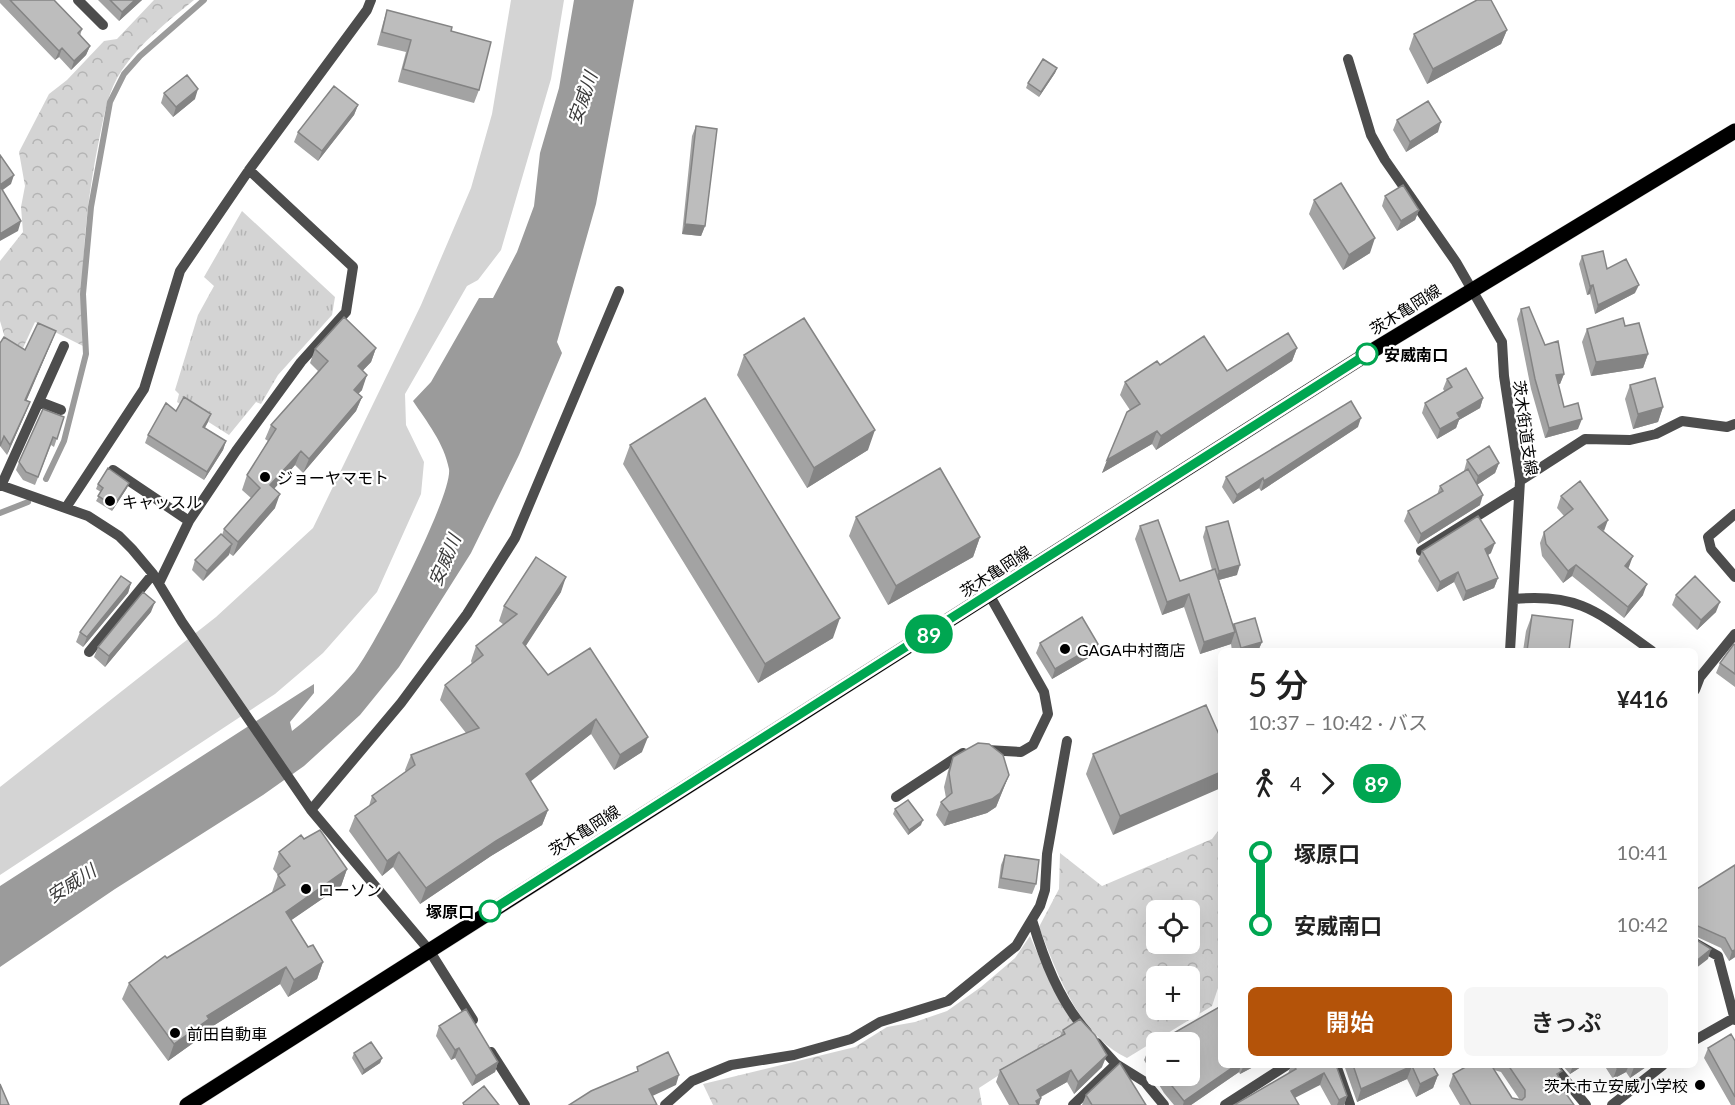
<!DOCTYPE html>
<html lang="ja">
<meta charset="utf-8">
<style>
body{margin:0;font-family:Lato,"Noto Sans JP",sans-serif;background:#f6f6f6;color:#222;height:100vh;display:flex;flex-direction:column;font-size:22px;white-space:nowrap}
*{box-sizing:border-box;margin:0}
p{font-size:20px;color:#767676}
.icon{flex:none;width:33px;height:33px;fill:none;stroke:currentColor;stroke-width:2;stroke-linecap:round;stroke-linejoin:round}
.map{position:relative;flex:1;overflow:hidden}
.sheet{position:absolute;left:1218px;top:648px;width:480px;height:420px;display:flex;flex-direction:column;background:#fff;border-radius:9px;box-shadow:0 6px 24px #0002}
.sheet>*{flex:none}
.badge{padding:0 12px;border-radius:20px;font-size:21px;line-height:39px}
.controls{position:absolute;left:1146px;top:900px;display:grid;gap:12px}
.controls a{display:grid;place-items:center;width:54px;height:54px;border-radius:9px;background:#fff;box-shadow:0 6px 24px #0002;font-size:30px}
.map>.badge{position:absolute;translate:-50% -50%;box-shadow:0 0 0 3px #fff}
.legs{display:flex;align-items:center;gap:9px;height:66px;padding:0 30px;font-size:20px}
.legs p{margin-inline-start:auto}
.summary{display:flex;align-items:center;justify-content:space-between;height:102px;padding:0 30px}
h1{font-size:33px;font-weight:600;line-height:45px}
.button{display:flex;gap:12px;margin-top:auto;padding:12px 30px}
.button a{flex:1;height:69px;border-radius:9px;background:#b45309;color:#fff;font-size:24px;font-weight:600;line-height:69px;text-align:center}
.button a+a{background:#f6f6f6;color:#222}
ul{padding:0 30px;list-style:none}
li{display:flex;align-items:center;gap:21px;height:72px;font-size:22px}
li i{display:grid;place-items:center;width:9px;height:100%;margin:0 8px;background:currentColor}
li i::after{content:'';width:15px;height:15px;margin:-8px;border:4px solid;border-radius:50%;background:#fff}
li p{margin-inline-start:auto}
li:first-child i{background:linear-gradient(#0000 50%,currentColor 0)}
li:last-child i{background:linear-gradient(currentColor 50%,#0000 0)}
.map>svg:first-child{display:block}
</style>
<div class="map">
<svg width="1735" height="1105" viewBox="0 0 1735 1105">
<defs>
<pattern id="forest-crowns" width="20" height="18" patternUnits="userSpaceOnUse" patternTransform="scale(1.5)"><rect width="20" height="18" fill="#d4d4d4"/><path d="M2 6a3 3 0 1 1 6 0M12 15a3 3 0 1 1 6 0" fill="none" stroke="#b4b4b4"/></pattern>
<pattern id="park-tufts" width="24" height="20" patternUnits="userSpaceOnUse" patternTransform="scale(1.5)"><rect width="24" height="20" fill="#d4d4d4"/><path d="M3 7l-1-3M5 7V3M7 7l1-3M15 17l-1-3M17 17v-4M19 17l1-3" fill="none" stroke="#b4b4b4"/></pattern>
</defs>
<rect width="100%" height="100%" fill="#fff"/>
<path fill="#d4d4d4" d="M511 0H564L551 79 501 250 478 280 467 286 405 394 406 425 424 462 421 494 377 592 323 653 275 694 0 875V787L216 617 313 528 421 305 471 188 492 114Z"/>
<path fill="url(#forest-crowns)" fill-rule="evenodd" d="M154 0H194C168 21 141 42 122 70 108 90 104 116 99 140 85 208 80 276 83 346L35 322 23 348 5 338 0 321V261L23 232 21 207 25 186 19 152 49 94 67 80 104 41 117 39Z
M1221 827V979L1212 1006 1127 1058C1078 1034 1058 975 1039 927L1059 889 1060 853 1102 886 1212 839ZM1156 910H1190V944H1156ZM1156 976H1190V1010H1156Z
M1030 936 1052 987 1076 1025 979 1088 982 1105H713L703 1084 855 1047 887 1027 915 1022 947 1011 981 987 1015 958Z"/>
<path fill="url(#park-tufts)" d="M242 211 335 297 332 315 278 375 261 404 256 402 229 435 177 402 179 394 175 390 198 315 214 286 204 277Z"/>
<path fill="#9b9b9b" d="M574 0H634L596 204 557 342 562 353 519 455 471 553 399 667 360 715 304 766 263 795 115 889 0 967V886L314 684V693L290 722 292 731C314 714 337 692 355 671 374 648 453 495 449 469 444 443 427 422 413 401L431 382 479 298H493L517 252 534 206 540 153 559 88Z"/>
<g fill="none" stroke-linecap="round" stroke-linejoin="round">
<path stroke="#9b9b9b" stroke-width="6" d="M46 479 64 441 86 354 83 294 91 207 110 102 124 74 140 56 204 0
M0 513 28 502"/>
<g stroke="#dbdbdb" stroke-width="16">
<path id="major" d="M187 1105 1367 354 1735 131"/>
</g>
<path stroke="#4d4d4d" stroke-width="10" d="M78 0 103 25
M1348 59 1371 135 1385 160 1456 262 1502 342 1504 376 1520 481 1510 651
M40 402 61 410
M113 470 189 521
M1520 481 1585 439 1630 440 1656 434 1682 421 1727 427 1735 424
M0 485 88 516 119 536 132 549 153 574 182 622 311 810 429 950 473 1020
M1 486 64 346
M67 506 144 389 180 271 249 170 367 10 371 0
M1735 514 1708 537 1711 549 1735 577
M1421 551 1519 490
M159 583 189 521 236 451 301 362 346 312 353 267 249 170
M1515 599C1581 593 1600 614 1652 651
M89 652 153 574
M1695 690 1700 677 1735 634
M987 750 1021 752 1033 745 1048 714 1044 692 990 596
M896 797 963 753
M311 810 401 703 467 614 515 538 619 291
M1032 920C1044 960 1059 1000 1087 1032
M1695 943 1718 956 1735 1020
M1695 1040 1734 1018
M1097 1043 1116 1064 1145 1082 1164 1105
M491 1052 525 1105
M1336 1065 1350 1105
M1553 1065 1586 1105
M665 1105 692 1081 731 1065 794 1055 851 1039 880 1022 948 1001 1016 946 1040 906 1045 890 1047 854 1067 741
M1073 1105 1116 1064
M1225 1105 1287 1065
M1612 1105 1663 1065"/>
<use href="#major" stroke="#000" stroke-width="15"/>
</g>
<path fill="#a3a3a3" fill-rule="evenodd" d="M0 0H54L82 29 80 36 90 46 86 55 71 70 59 57 55 60 0 3Z
M98 0H142L119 21Z
M387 10 451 31 479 90 474 103 398 82 406 52 377 45 383 23Z
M1507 30 1501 44 1427 84 1409 49 1414 34Z
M1057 68 1055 73 1039 97 1026 88 1028 83Z
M164 93 195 99 173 117 161 103Z
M358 105 354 115 318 161 294 142 298 132Z
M1397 120 1438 132 1406 152 1393 130Z
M696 126 705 226 701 236 682 234 692 136Z
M1385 196 1419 210 1415 220 1397 231 1382 206Z
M1314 200 1370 253 1343 270 1309 214Z
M1582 256 1607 269 1635 293 1595 314 1590 294 1587 295 1579 264Z
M1521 309 1564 374 1560 384H1558L1564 407 1578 429 1545 438 1531 389 1517 319Z
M1625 326 1648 354 1643 368 1591 376 1582 342 1587 329Z
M56 331 26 401 30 402 26 412 7 455 0 446 25 350Z
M376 348 371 362 362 371V390L358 394 362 397 356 411 303 473 295 465 274 489 275 508 233 556 229 553 203 581 192 570 195 560 222 535 224 529 251 498 242 490 247 475 268 441 265 439 271 425 318 371 310 363 315 349Z
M1297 348 1292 361 1156 450 1152 444 1102 473 1130 410 1120 395 1125 382 1160 365 1227 371Z
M744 355 868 450 807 488 737 375Z
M1447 379 1483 398 1480 408 1459 420 1456 428 1437 439 1422 413 1425 403 1445 392 1443 389Z
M1630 385 1663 407 1658 422 1633 429 1625 399Z
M176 411 208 422 205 428 226 441 223 450 204 480 145 443 148 435Z
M64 417 54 447 51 445 35 485 23 480 16 470 19 462Z
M1358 427 1261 491 1259 488 1233 504 1222 487 1226 477Z
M630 445 833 638 758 683 623 464Z
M1467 460 1499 463 1495 473 1477 485 1480 505 1418 544 1404 521 1408 511 1437 495 1440 486 1464 471Z
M129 483 127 488 112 511 96 501 101 492 96 489 98 484Z
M1561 496 1603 531 1629 567 1628 568 1643 595 1624 618 1572 576 1563 583 1542 556 1540 543 1544 532 1564 516 1557 508Z
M856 517 980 537 973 557 888 605 849 536Z
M1140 526 1180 581 1212 570 1203 537 1206 527 1237 575 1219 580 1233 625 1234 624 1262 642 1258 651H1232L1231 644 1200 654 1184 607 1162 615 1135 539Z
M1422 551 1491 553 1488 555 1498 578 1494 588 1463 601 1454 582 1437 592 1418 561Z
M131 583 128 593 83 647 76 642 80 632Z
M561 592 525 646 548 675 642 752 614 770 591 734 530 781 548 810 542 825 491 856 420 904 393 867 382 876 349 831 355 816 369 806 372 796 406 772 405 770 411 755 466 733 440 700 445 685 472 664 471 661 476 646 504 625 499 621 504 606Z
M1676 595 1716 612 1697 630 1672 605Z
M151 612 105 667 94 657 98 647Z
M1532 615 1569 651H1523L1526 631Z
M1040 643 1098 644 1095 654 1052 679 1036 653Z
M1735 645V687L1716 673 1720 663Z
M1221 739 1113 835 1086 774 1093 754Z
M953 757 1009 775 996 807 987 813 944 826 936 815 941 802 946 798 944 787 948 771Z
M895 809 921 825 908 835 893 814Z
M304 839 347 869 341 886 291 920 308 947 323 962 317 979 288 997 280 984 205 1031 203 1036 168 1061 122 999 129 983 272 892 278 875 273 869 279 852Z
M1005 855 1036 884 1032 894 998 888 1001 865Z
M1735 865V957L1729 961 1721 948 1695 936V885L1697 889Z
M439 1026 498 1062 495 1072 472 1086 455 1058 451 1060 436 1036Z
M1063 1030 1102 1067 1074 1094 1067 1082 1041 1097V1098L1039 1105H1009L996 1082 1000 1070 1060 1036Z
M1735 1041V1105H1731L1704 1058 1708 1048Z
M1156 1044V1076H1190L1221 1065H1257L1240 1074 1239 1072 1191 1105H1174L1164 1093 1144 1060 1149 1048Z
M354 1053 382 1058 380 1063 362 1075 352 1058Z
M1291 1065H1336L1347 1096 1344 1105H1331L1320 1085 1234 1105 1288 1074Z
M1344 1065H1432L1438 1075 1433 1088 1416 1097 1407 1079 1357 1102Z
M1469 1065H1557L1559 1078 1563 1090 1574 1105H1460L1449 1086 1453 1074ZM1494 1070 1501 1072 1520 1100 1512 1098Z
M1562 1065H1584L1570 1074Z
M1604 1065H1649L1630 1078 1626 1072 1613 1079Z
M1086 1095 1146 1105H1082Z"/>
<path fill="#848484" d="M135 0H142L119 21 122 12Z
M1507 30 1501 44 1427 84 1433 69Z
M90 46 86 55 71 70 74 61Z
M62 48 59 57 55 60 59 51Z
M1057 68 1055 73 1039 97 1041 92Z
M198 89 195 99 173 117 176 107Z
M358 105 354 115 318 161 322 151Z
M1441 122 1438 132 1406 152 1410 142Z
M14 175 11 184 0 192V185Z
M1419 210 1415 220 1397 231 1401 221Z
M21 221 18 231 0 241V234Z
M685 224 705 226 701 236 682 234Z
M1375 238 1370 253 1343 270 1349 255Z
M1593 285 1590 294 1587 295 1590 286Z
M1639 285 1635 293 1595 314 1598 305Z
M56 331 52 341 22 411 25 400Z
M376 348 371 362 353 381 358 366Z
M1297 348 1292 361 1156 450 1161 436Z
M1648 354 1643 368 1591 376 1596 362Z
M1564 374 1560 384 1553 385 1556 375Z
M367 375 362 390 348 404 354 390Z
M362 397 356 411 303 473 309 459Z
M1483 398 1480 408 1459 420 1456 428 1437 439 1440 429 1457 413Z
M30 402 26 412 7 455 10 445Z
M1663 407 1658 422 1633 429 1638 414Z
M211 414 208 422 200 435 203 427Z
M1361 418 1358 427 1261 491 1264 481Z
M1582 419 1578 429 1545 438 1549 428Z
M875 430 868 450 807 488 814 468Z
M1157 431 1152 444 1102 473 1107 460Z
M226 441 223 450 204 480 207 472Z
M301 451 295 465 265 499 270 485Z
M1499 463 1495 473 1475 486 1478 476Z
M1263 478 1259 488 1233 504 1237 495Z
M129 483 127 488 112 511 114 506Z
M280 494 275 508 233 556 238 542Z
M1483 495 1480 505 1418 544 1421 534Z
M1608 520 1604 531 1598 527Z
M980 537 973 557 888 605 896 586Z
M1495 543 1491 553 1481 559 1485 549Z
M232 544 229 555 203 581 207 571Z
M1633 556 1629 567 1621 577 1625 566Z
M1240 565 1237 575 1215 581 1219 571Z
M1576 565 1572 576 1563 583 1568 571Z
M1458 572 1454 582 1437 592 1440 582Z
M566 577 561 592 518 658 523 643Z
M1498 578 1494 588 1463 601 1466 591Z
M131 583 128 593 83 647 87 637Z
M1647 584 1643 595 1624 618 1628 607Z
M1189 594 1184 607 1162 615 1167 602Z
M155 602 151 612 105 667 109 656Z
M1720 602 1716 612 1697 630 1701 620Z
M840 618 833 638 758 683 765 664Z
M1235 632 1231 644 1200 654 1204 642Z
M1262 642 1258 651H1240L1241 648Z
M1098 644 1095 654 1052 679 1055 669Z
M596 719 591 734 521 789 526 774Z
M648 737 642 752 614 770 620 755Z
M1221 772V788L1113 835 1120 816Z
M1009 775 996 807 987 813 944 826 949 812Z
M548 810 542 825 491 856 420 904 426 888 496 841Z
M923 820 921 825 908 835 909 830Z
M399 852 393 867 382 876 387 861Z
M347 869 341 886 280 928 286 912Z
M1711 949 1708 959 1695 969V962Z
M1735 950V957L1729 961 1732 951Z
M323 962 317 979 288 997 294 980Z
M286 967 280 984 205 1031 203 1036 168 1061 174 1044 207 1016Z
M459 1048 455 1058 451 1060 455 1050Z
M1107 1055 1102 1067 1074 1094 1078 1082Z
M382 1058 380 1063 362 1075 364 1070Z
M498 1062 495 1072 472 1086 476 1076Z
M1236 1065H1241L1239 1072 1191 1105H1183L1184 1101Z
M1244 1065H1257L1240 1074Z
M1573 1065H1584L1570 1074Z
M1622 1065H1629L1626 1072 1613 1079 1617 1068Z
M1636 1065H1649L1630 1078 1634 1067Z
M1412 1066 1407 1079 1357 1102 1361 1089Z
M1071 1070 1067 1082 1033 1101 1037 1090Z
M1324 1073 1320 1085 1287 1102 1291 1091Z
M679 1075 676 1085 646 1099 649 1089Z
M1438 1075 1433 1088 1416 1097 1420 1084Z
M1347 1096 1344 1105H1337L1339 1100Z
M1041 1098 1039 1105H1034L1036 1101Z"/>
<path fill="#bdbdbd" stroke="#848484" stroke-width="1.5" d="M10 0H54L82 29 78 33 90 46 74 61 62 48 59 51Z
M110 0H135L122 12Z
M1477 0H1491L1507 30 1433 69 1414 34Z
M387 10 452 27 451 31 491 42 479 90 403 69 411 40 382 32Z
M1043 59 1057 68 1041 92 1028 83Z
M187 75 198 89 176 107 164 93Z
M334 86 358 105 322 151 298 132Z
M1428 101 1441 122 1410 142 1397 120Z
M696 126 717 129 705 226 685 224Z
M0 155 14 175 0 185Z
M1341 183 1375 238 1349 255 1314 200Z
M1403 185 1419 210 1401 221 1385 196Z
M0 186 21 221 0 234Z
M1603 251 1607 269 1626 259 1639 285 1598 305 1593 285 1590 286 1582 256Z
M1529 307 1545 345 1558 341 1564 374 1556 375 1564 407 1578 403 1582 419 1549 428 1535 379 1521 309Z
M344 317 376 348 358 366 367 375 354 390 362 397 309 459 301 451 270 485 280 494 238 542 224 529 260 488 247 475 276 429 271 425 328 361 315 349Z
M804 318 875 430 814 468 744 355Z
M1623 318 1625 326 1639 323 1648 354 1596 362 1587 329Z
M38 323 56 331 25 400 30 402 10 445 4 436 0 446V343L4 337 25 350Z
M1288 333 1297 348 1161 436 1157 431 1107 460 1127 412 1140 404 1125 382 1157 361 1160 365 1204 336 1227 371Z
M1466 368 1483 398 1457 413 1460 418 1440 429 1425 403 1452 387 1447 379Z
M1655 378 1663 407 1638 414 1630 385Z
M184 397 211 414 203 427 226 441 207 472 148 435 166 403 176 411Z
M705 398 840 618 765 664 630 445Z
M1351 401 1361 418 1264 481 1263 478 1237 495 1226 477Z
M43 409 64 417 57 439 53 437 38 477 26 472 19 462Z
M1489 446 1499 463 1478 476 1467 460Z
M108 468 129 483 114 506 98 496 103 488 98 484Z
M940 468 980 537 896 586 856 517Z
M1468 469 1483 495 1421 534 1408 511 1443 491 1440 486Z
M1580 481 1608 520 1598 527 1633 556 1625 566 1647 584 1628 607 1576 565 1568 571 1546 544 1544 532 1573 509 1561 496Z
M1478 516 1495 543 1485 549 1498 578 1466 591 1458 572 1440 582 1422 551Z
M1158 520 1180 581 1215 569 1235 632 1204 642 1189 594 1167 602 1140 526Z
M1228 521 1240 565 1219 571 1206 527Z
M221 534 232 544 207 571 195 560Z
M536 557 566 577 523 643 548 675 590 648 648 737 620 755 596 719 526 774 548 810 496 841 426 888 399 852 387 861 355 816 376 801 372 796 415 765 411 755 479 728 445 685 483 655 476 646 517 614 504 606Z
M121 576 131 583 87 637 80 632Z
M1695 576 1720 602 1701 620 1676 595Z
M143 592 155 602 109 656 98 647Z
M1532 615 1573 620 1569 651H1527Z
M1082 617 1098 644 1055 669 1040 643Z
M1255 618 1262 642 1241 648 1234 624Z
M1734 644 1735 645V674L1720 663Z
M1206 705 1221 739V772L1120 816 1093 754Z
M978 743 989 744 1003 755 1009 775 1000 793 992 799 949 812 941 802 952 793 949 773 953 757Z
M908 800 923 820 909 830 895 809Z
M320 830 347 869 286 912 308 947 313 945 323 962 294 980 286 967 207 1016 209 1019 174 1044 129 983 165 956 167 958 285 885 278 875 290 866 279 852 301 835 304 839Z
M1005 855 1039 860 1036 884 1001 878Z
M1735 865V950L1732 951 1725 938 1698 926 1695 928V885L1697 889Z
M1695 939 1711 949 1695 962Z
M1221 1006V1065H1236L1184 1101 1168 1081 1165 1076H1190V1042H1158Z
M466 1009 498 1062 476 1076 459 1048 455 1050 439 1026Z
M1080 1019 1095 1035 1107 1055 1078 1082 1071 1070 1037 1090 1041 1098 1036 1101 1038 1105H1019L1000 1070 1065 1034 1063 1030Z
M1731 1034 1735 1041V1097L1708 1048Z
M371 1042 382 1058 364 1070 354 1053Z
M1156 1044V1062L1149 1048Z
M668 1052 679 1075 649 1089 657 1105H569L591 1091 638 1071 637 1067Z
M1120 1063 1146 1105H1092L1086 1095Z
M1293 1065H1336L1347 1096 1339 1100 1324 1073 1291 1091 1299 1105H1234L1296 1069Z
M1353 1065H1432L1438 1075 1420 1084 1412 1066 1361 1089Z
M1469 1065H1492L1493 1068 1512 1098 1522 1100 1525 1097V1090L1508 1065H1557L1562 1071 1557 1074 1565 1086 1562 1088 1574 1105H1471L1453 1074Z
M1615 1065H1622L1617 1068Z
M0 1084 9 1105H0Z
M484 1086 499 1105H464L463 1103Z"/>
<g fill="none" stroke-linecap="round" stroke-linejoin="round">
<g stroke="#fff" stroke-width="14">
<path id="line-1" d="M490 911 1367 354"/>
</g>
<use href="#line-1" stroke="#00a651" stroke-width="9"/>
</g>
<g fill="#fff" stroke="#00a651" stroke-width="3">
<circle cx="1367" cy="354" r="10"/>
<circle cx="490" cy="911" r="10"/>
</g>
<g fill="#000" stroke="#fff" stroke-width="2">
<circle cx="265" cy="477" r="6"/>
<circle cx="110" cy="501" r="6"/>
<circle cx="1065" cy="649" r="6"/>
<circle cx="306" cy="889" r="6"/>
<circle cx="175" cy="1033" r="6"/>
<circle cx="1700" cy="1085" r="6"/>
</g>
<g text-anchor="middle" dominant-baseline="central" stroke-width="4.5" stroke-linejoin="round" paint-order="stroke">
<g font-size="16" fill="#000" stroke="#fff">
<text transform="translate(1405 309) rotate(-32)">茨木亀岡線</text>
<text transform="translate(1526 428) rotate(82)">茨木街道支線</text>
<text transform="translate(995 571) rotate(-33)">茨木亀岡線</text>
<text transform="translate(584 830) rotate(-32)">茨木亀岡線</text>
</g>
<g font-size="16" font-weight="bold" fill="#000" stroke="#fff" text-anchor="start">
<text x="1384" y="354">安威南口</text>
<text x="474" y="911" text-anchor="end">塚原口</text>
</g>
<g font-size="16" fill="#000" stroke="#fff" text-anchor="start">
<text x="277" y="477">ジョーヤマモト</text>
<text x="122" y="501">キャッスル</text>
<text x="1077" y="649">GAGA中村商店</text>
<text x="318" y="889">ローソン</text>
<text x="187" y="1033">前田自動車</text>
<text x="1688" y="1085" text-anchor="end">茨木市立安威小学校</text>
</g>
<g font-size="18" font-style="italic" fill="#3c3c3c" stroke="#fff">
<text transform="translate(582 98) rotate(-71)">安威川</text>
<text transform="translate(444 560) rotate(-67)">安威川</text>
<text transform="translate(71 883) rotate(-33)">安威川</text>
</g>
</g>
</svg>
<div class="controls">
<a><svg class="icon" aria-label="locate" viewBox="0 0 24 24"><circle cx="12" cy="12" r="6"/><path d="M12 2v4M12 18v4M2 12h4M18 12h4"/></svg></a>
<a>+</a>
<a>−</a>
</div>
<b class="badge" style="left:929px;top:634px;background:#00a651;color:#fff">89</b>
<section class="sheet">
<div class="summary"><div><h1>5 分</h1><p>10:37 – 10:42 · バス</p></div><b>¥416</b></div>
<div class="legs"><svg class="icon" aria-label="walk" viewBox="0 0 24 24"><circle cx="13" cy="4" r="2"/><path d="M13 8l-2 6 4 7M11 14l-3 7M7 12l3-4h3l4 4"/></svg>4<svg class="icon" aria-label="forward" viewBox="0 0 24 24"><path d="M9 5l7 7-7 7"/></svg><b class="badge" style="background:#00a651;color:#fff">89</b></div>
<ul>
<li><i style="color:#00a651"></i><b>塚原口</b><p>10:41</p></li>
<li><i style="color:#00a651"></i><b>安威南口</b><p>10:42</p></li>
</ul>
<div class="button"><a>開始</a><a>きっぷ</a></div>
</section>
</div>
